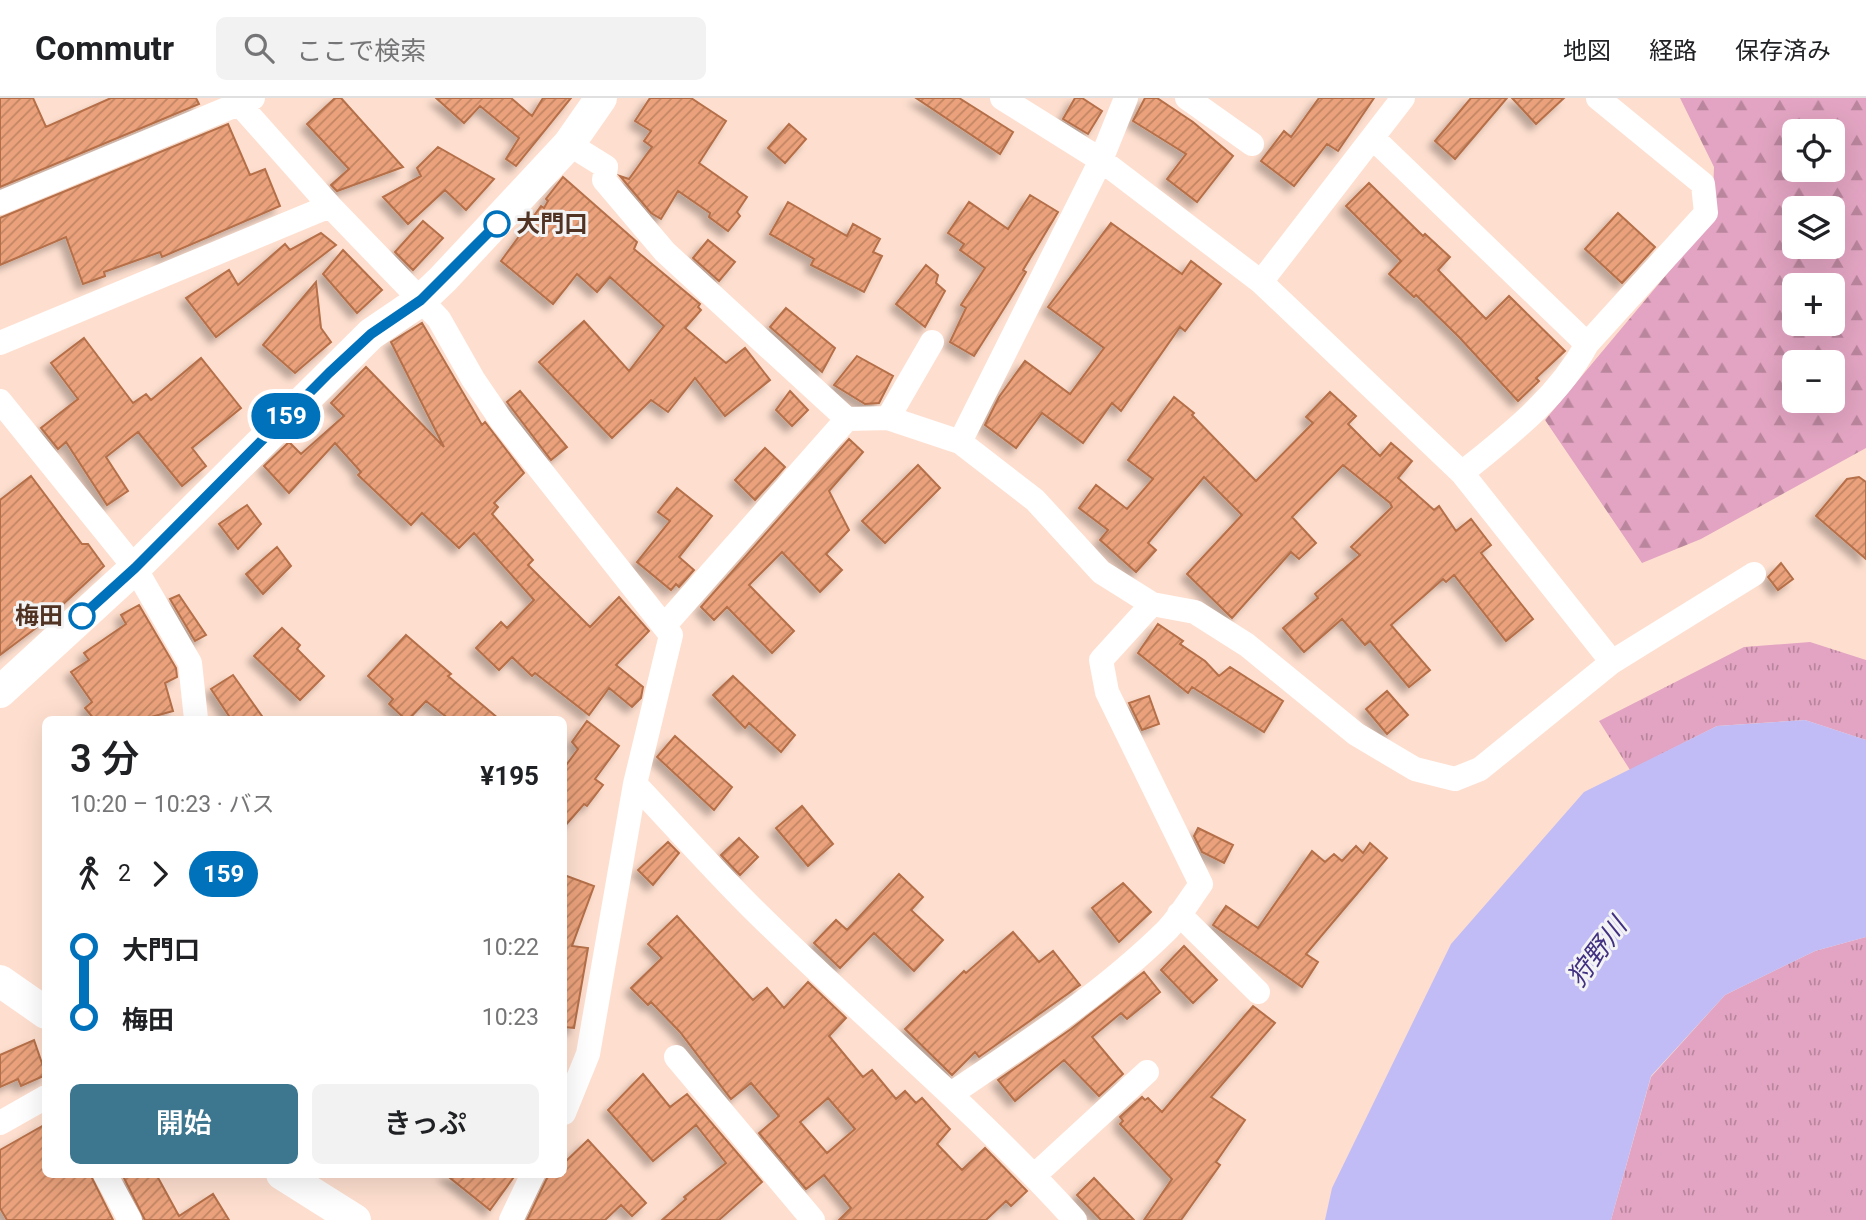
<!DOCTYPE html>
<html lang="ja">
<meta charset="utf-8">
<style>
body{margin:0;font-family:Roboto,"Noto Sans JP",sans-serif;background:#f2f2f2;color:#202124;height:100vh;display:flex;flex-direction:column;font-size:26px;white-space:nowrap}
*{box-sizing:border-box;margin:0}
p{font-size:23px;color:#757577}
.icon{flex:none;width:38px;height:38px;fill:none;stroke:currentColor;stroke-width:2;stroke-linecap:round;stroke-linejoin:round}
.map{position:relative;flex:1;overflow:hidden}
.side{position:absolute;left:42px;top:618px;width:525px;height:462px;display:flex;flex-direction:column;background:#fff;border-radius:10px;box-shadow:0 7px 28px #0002}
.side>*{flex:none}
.badge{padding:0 14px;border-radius:23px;font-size:24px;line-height:46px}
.buttons{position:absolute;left:1782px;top:21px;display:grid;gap:14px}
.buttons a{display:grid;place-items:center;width:63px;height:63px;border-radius:10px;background:#fff;box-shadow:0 7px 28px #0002;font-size:35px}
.map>.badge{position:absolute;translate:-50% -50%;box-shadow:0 0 0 4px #fff}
.legs{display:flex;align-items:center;gap:10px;height:77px;padding:0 28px;font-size:23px}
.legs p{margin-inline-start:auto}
.summary{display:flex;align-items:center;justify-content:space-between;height:119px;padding:0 28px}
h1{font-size:38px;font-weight:600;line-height:52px}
.cta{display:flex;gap:14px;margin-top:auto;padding:14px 28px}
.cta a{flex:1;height:80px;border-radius:10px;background:#3c768f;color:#fff;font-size:28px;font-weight:600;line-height:80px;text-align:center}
.cta a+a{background:#f2f2f2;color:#202124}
ul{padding:0 28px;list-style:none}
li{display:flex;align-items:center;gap:24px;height:70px;font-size:26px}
li i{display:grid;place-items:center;width:10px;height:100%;margin:0 9px;background:currentColor}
li i::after{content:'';width:18px;height:18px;margin:-9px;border:5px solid;border-radius:50%;background:#fff}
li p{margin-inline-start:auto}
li:first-child i{background:linear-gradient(#0000 50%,currentColor 0)}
li:last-child i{background:linear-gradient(currentColor 50%,#0000 0)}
header{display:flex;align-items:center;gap:42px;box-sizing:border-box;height:98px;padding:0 35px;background:#fff;border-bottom:2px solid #e0e0e0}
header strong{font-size:33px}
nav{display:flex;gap:38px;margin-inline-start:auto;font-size:24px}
.search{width:490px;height:63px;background:#f2f2f2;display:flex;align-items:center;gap:18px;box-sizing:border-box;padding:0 24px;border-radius:10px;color:#757577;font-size:26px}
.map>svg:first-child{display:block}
</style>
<header>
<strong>Commutr</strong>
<div class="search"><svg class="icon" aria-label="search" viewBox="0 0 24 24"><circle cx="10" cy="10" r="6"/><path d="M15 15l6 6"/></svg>ここで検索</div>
<nav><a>地図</a><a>経路</a><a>保存済み</a></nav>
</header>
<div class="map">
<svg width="1866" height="1122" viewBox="0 0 1866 1122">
<defs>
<pattern id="grass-tufts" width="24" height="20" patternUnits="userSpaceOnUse" patternTransform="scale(1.75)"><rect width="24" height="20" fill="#e2a4c2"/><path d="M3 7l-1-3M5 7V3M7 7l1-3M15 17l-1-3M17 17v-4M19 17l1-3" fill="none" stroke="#ba869d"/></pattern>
<pattern id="forest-firs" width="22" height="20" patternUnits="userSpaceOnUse" patternTransform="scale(1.75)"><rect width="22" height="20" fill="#e2a4c2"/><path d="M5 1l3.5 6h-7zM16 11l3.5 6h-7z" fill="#ba869d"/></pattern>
<pattern id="building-hatch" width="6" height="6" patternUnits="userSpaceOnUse" patternTransform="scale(1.75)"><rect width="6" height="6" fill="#eba27b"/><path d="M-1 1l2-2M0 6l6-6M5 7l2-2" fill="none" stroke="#c18564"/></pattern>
<filter id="shadow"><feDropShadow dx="-6" dy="6" stdDeviation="3.5" flood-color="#0004"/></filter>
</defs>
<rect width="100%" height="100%" fill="#fedfcf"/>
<path fill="url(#grass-tufts)" d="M1810 544 1866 562V642L1805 622 1717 628 1630 672 1599 623 1744 549Z
M1866 839V1122H1611L1651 979 1725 897 1815 853Z"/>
<path fill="url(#forest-firs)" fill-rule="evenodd" d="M1680 0H1866V350L1701 441 1642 465 1545 322 1712 122 1714 69ZM1794 33H1832V72H1794ZM1794 110H1832V149H1794ZM1794 187H1832V226H1794ZM1794 264H1832V303H1794Z"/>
<path fill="#c1bcf6" d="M1805 622 1866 642V839L1815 853 1725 897 1651 978 1611 1122H1325L1332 1090 1451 846 1584 694 1717 628Z"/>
<path fill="url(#building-hatch)" stroke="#b56f49" stroke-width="2" fill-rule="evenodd" filter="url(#shadow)" d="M0 0H33L46 29 111 0H196L199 6 0 89Z
M335 0H341L403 69 337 93 331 87 349 71 307 26Z
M436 0H511L532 18 543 0H571L516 68 506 61 519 40 480 8 464 25Z
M650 0H691L726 23 699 65 747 99 737 114 740 118 728 133 709 119 710 115 678 93 661 121 651 115 620 78 629 81 652 49 644 43 651 33 635 23Z
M916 0H959L1013 34 1000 56Z
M1075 0H1082L1102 13 1088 36 1063 21Z
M1145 0H1157L1193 24 1233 58 1197 104 1167 81 1186 56 1133 23Z
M1319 0H1374L1338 53 1327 46 1294 88 1261 63 1284 33 1291 39Z
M1471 0H1507L1455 61 1435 43Z
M1512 0H1564L1536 26Z
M228 26 250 77 265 71 280 108 162 159 160 154 104 174 105 178 83 186 66 139 0 167V120Z
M789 26 806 41 785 65 768 50Z
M438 49 494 81 466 112 445 92 408 126 383 99 421 78 417 70Z
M563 79 637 144 634 151 700 206 698 209 701 212 685 230 726 265 745 250 770 282 725 318 695 280 668 314 651 302 612 340 539 264 584 223 629 273 664 228 610 179 597 194 577 176 553 206 501 163 541 108 544 110 548 103 546 101Z
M1369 85 1423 138 1425 136 1450 159 1438 172 1486 221 1509 198 1565 253 1536 280 1539 283 1518 303 1459 239 1416 197 1414 199 1389 176 1401 163 1346 108Z
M1030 97 1058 114 1023 172 1026 174 1010 201 974 258 950 244 966 210 961 207 985 170 960 152 964 146 948 135 969 104 1008 131Z
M788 104 847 138 853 126 880 141 873 154 882 158 864 194 811 167 814 161 770 136Z
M1618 115 1655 149 1622 185 1585 151Z
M423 123 443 140 413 172 395 154Z
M1111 125 1182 176 1191 163 1221 186 1185 233 1180 229 1121 313 1112 305 1083 345 1042 315 1016 350 985 327 999 299 1025 263 1070 296 1104 250 1048 209Z
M321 135 336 147 216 239 186 200 229 172 238 187 285 146 290 152Z
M708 142 735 164 719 183 693 160Z
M343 152 382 192 357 215 323 176Z
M926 167 938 177 936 185 945 193 925 229 896 206Z
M316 184 321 230 331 244 295 275 263 247Z
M786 210 835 250 822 274 770 229Z
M422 225 482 327 485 324 524 375 494 405 498 409 492 416 533 462 528 467 590 529 619 499 649 533 616 567 643 589 641 600 632 609 609 590 589 617 535 575 532 578 512 559 499 572 476 550 501 524 507 530 534 502 474 435 459 450 422 415 411 427 358 377 361 374 335 345 289 395 264 368 289 344 301 356 344 318 331 305 366 269 444 349 391 244Z
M84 240 133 305 146 296 151 302 201 260 241 310 192 350 206 368 182 388 138 334 106 359 128 393 107 407 66 344 58 351 41 330 78 301 51 265Z
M857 258 893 278 879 305 865 306 834 287Z
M520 293 567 349 551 362 507 304Z
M790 293 808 312 792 328 776 312Z
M1330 294 1356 318 1348 326 1380 358 1391 345 1412 363 1398 380 1434 412 1439 408 1456 433 1471 421 1491 447 1481 455 1533 521 1506 543 1454 477 1446 484 1443 481 1391 527 1430 572 1409 589 1370 543 1365 547 1342 521 1304 554 1283 530 1318 500 1315 496 1360 457 1351 449 1392 409 1390 405 1343 367 1292 419 1316 445 1299 461 1291 454 1232 520 1187 476 1242 417 1204 379 1148 445 1156 452 1136 474 1100 442 1108 432 1079 410 1096 387 1127 411 1153 381 1128 362 1174 299 1194 315 1192 317 1256 383 1313 325 1306 319Z
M849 341 863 354 829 393 849 432 826 456 842 472 820 494 782 454 749 487 794 533 772 555 727 509 714 522 701 509Z
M765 350 785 369 755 402 735 382Z
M918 367 940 390 885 445 862 423Z
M31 378 82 446H88L104 468 44 524 0 557V402Z
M1859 379 1866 384V461L1816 418 1847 381Z
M677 390 712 418 679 459 694 472 679 489 676 486 671 492 637 464 670 423 658 414Z
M247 407 261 426 238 451 219 426Z
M277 449 291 468 263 496 246 476Z
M1781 465 1793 481 1778 492 1768 479Z
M179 497 206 537 195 543 170 501Z
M139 507 176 570 177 579 165 585 173 613 144 621H94L85 610 92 604 71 574 89 562 84 555 126 526 121 517Z
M1158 526 1183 543 1180 546 1205 563 1219 578 1230 569 1283 603 1264 634 1192 589 1188 595 1138 555Z
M282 530 300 547 297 551 324 578 300 602 254 558Z
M406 537 451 576 448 578 499 621H449L426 603 409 621H405L389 606 393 601 368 578Z
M233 577 264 621H231L211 591Z
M733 578 795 637 781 654 749 625 745 630 713 597Z
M1387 593 1408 617 1387 636 1366 611Z
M1149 598 1159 626 1142 632 1129 605Z
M587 623 619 648 595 681 603 687 587 708 584 706 564 729V670L578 651 572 644Z
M675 638 732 689 714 712 657 659Z
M802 708 833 746 808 768 776 730Z
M1198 730 1233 747 1224 765 1202 754 1194 738Z
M739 740 758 759 740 777 721 757Z
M668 744 679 755 653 787 638 772Z
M1370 745 1387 760 1306 856 1318 864 1302 889 1213 827 1226 808 1258 830 1312 753 1325 764 1334 756 1342 763 1356 748 1363 755Z
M899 776 923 799 911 812 943 842 914 873 874 835 840 870 814 845 836 822 847 832Z
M564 777 594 788 572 848 588 850 574 930 564 929Z
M1123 785 1151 814 1119 844 1092 810Z
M677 818 753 902 767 890 784 910 808 884 846 920 829 938 863 979 872 972 896 1001 905 993 916 1005 922 1000 950 1031 937 1046 962 1072 985 1050 1027 1093 1011 1108 1006 1103 986 1122H839L851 1110 824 1077 806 1091 759 1035 779 1018 751 985 731 1001 680 934 651 904 648 907 631 890 662 860 648 846ZM828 1000 855 1031 827 1055 800 1024Z
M1013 834 1039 864 1053 853 1080 887 979 959 975 954 952 977 905 931 964 873 966 875Z
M1184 848 1217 882 1193 905 1161 872Z
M1144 874 1160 894 1127 921 1121 915 1092 939 1123 976 1099 998 1064 962 1015 1003 998 982 1071 931Z
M1253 908 1275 925 1211 999 1245 1022 1216 1064 1220 1067 1181 1122H1144L1172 1081 1120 1026 1123 1023 1120 1019 1142 999 1145 1002 1148 1000 1162 1014Z
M34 942 46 977 21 988 18 981 0 989V957Z
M643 976 670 1009 687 996 762 1084 719 1122H662L686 1101 684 1099 726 1065 696 1027 653 1063 608 1012Z
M46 1026V1076H90L113 1122H7L0 1110V1052Z
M588 1042 646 1105 632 1118 621 1107 605 1122H527L547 1080 550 1076H564V1065Z
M122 1076H156L179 1118 213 1096 229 1122H145Z
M445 1076H516L490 1112Z
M1094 1080 1134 1122H1101L1077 1097Z"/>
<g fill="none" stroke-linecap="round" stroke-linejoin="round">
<path stroke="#fff" stroke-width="24" d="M234 0 330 108 439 221 473 281 501 322 671 537 635 686 588 956 564 1015
M1002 0 1101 62 1261 184 1462 375 1612 564
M1187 0 1252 46
M1373 40 1587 246
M569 46 606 69 604 82 665 154 847 321 888 320 960 344 1035 402 1101 474 1152 506 1195 514 1247 547 1356 636 1415 671 1455 681 1480 671 1612 564 1754 476
M0 105 253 0
M1261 184 1403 0
M0 245 330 108
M0 303 135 470 190 565 196 621
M888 320 932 244
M960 344 1101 62 1126 0
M1462 375C1509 337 1558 300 1587 246L1706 115 1703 86 1598 0
M665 527 847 321
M635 686C673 726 709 767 748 806 855 913 973 1009 1075 1122
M1179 816 1258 894
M676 959 813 1122
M951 996C1025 946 1102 896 1166 833 1179 820 1190 801 1201 786L1107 594 1101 562 1152 506
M0 1025 46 999
M105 1076 130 1122
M1035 1077 1147 974
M511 1122 533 1076"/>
<path stroke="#fff" stroke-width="32" d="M0 594 135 470 371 236 421 202 443 181 569 46 601 0
M0 883 46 915
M282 1076 355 1122"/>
</g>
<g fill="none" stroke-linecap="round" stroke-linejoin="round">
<g stroke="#fff" stroke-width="16">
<path id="line-1" d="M82 518 135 470 329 275 371 236 421 202 497 126"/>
</g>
<use href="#line-1" stroke="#0072bc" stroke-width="10"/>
</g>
<g fill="#fff" stroke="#0072bc" stroke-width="3.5">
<circle cx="497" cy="126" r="12"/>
<circle cx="82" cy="518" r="12"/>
</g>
<g text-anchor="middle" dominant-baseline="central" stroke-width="6" stroke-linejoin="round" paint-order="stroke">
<g font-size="24" font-weight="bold" fill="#513323" stroke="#f3f3f3" text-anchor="start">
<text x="516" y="126">大門口</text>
<text x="63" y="518" text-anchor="end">梅田</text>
</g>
<g font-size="26" font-style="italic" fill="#423082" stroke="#f3f3f3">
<text transform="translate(1597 854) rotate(-53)">狩野川</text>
</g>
</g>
</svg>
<div class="buttons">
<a><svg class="icon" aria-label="locate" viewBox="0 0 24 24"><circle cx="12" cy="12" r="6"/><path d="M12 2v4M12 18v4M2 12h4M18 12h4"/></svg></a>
<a><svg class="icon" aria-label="layers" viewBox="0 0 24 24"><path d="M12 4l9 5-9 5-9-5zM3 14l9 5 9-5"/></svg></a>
<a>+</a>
<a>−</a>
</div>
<b class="badge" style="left:286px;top:318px;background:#0072bc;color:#fff">159</b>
<section class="side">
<div class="summary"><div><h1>3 分</h1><p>10:20 – 10:23 · バス</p></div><b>¥195</b></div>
<div class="legs"><svg class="icon" aria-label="walk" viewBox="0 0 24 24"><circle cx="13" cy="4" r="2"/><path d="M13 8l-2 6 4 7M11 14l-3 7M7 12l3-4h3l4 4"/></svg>2<svg class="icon" aria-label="forward" viewBox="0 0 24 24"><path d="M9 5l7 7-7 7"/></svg><b class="badge" style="background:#0072bc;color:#fff">159</b></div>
<ul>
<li><i style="color:#0072bc"></i><b>大門口</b><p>10:22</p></li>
<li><i style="color:#0072bc"></i><b>梅田</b><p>10:23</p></li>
</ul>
<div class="cta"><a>開始</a><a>きっぷ</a></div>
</section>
</div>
